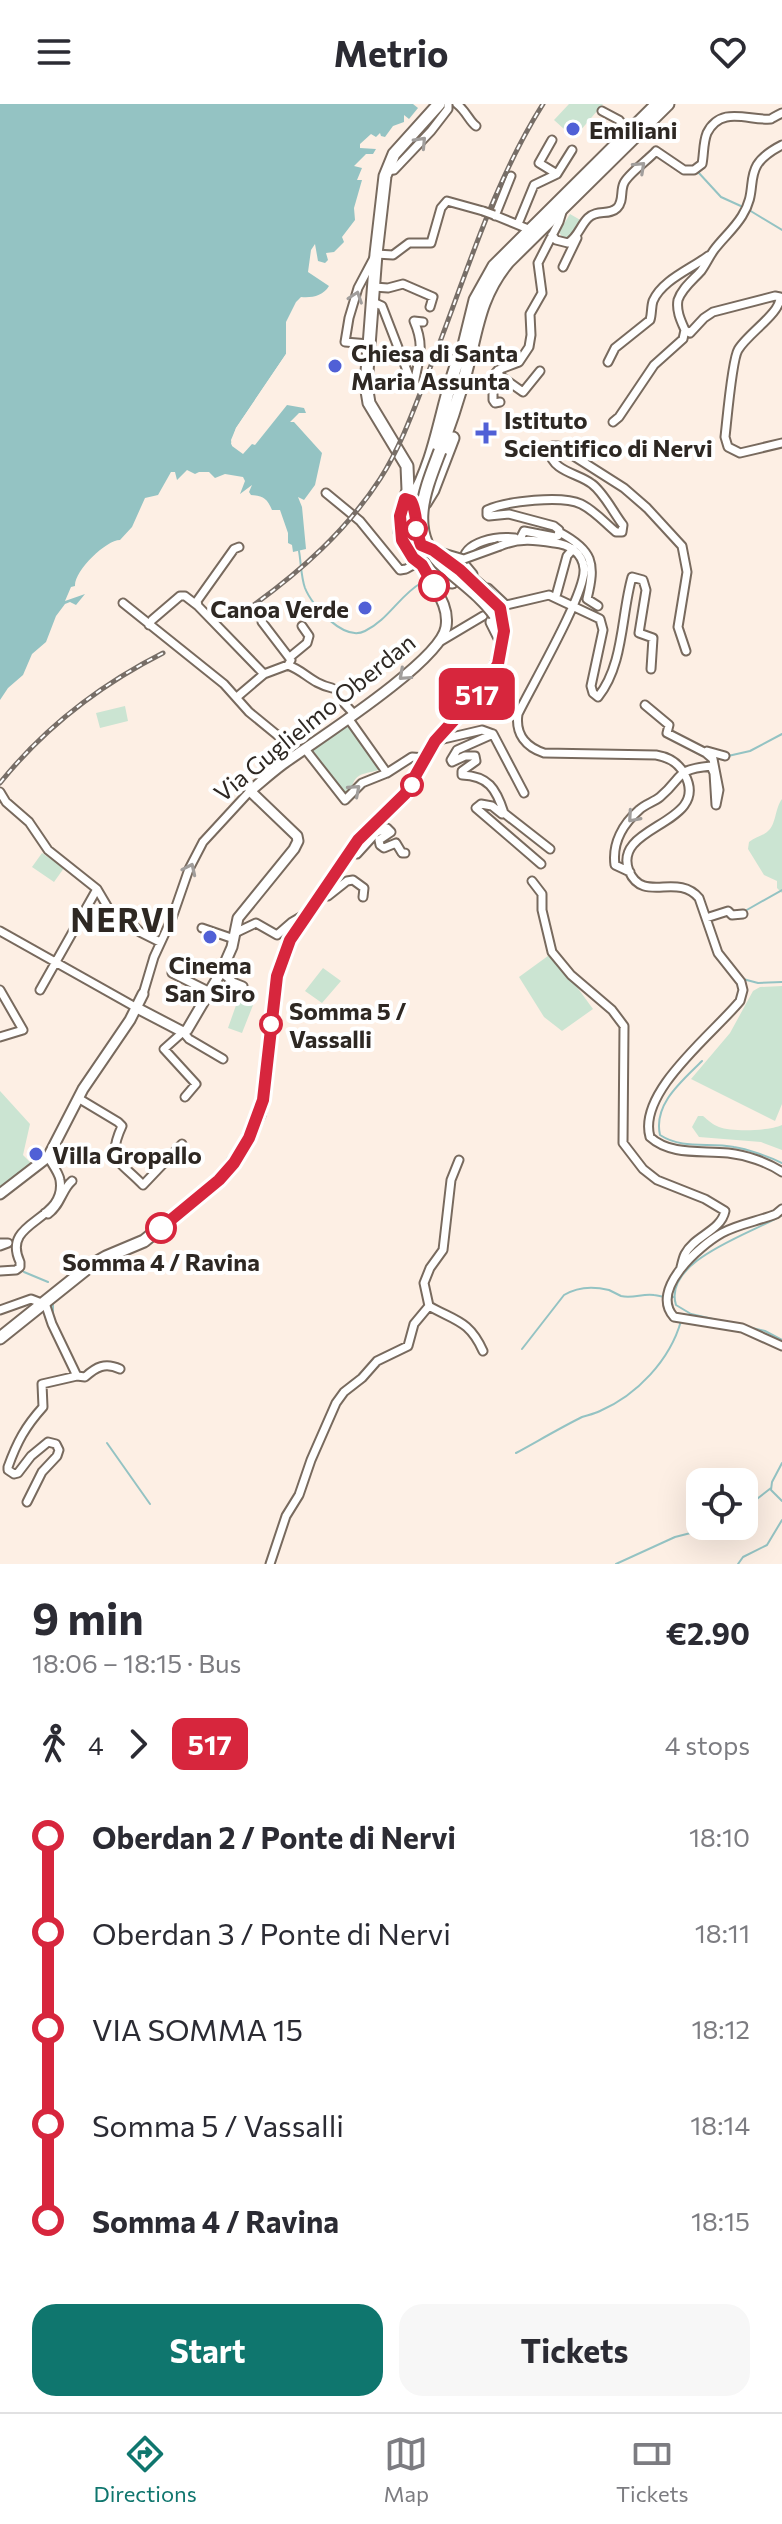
<!DOCTYPE html>
<meta charset="utf-8">
<style>
body{margin:0;font-family:Commissioner,sans-serif;background:#f7f7f7;color:#2b2b33;height:100vh;display:flex;flex-direction:column;font-size:30px;white-space:nowrap}
*{box-sizing:border-box;margin:0}
p{font-size:26px;color:#7c7c81}
.icon{flex:none;width:44px;height:44px;fill:none;stroke:currentColor;stroke-width:2;stroke-linecap:round;stroke-linejoin:round}
.map{position:relative;height:1460px;overflow:hidden}
.side{display:flex;flex-direction:column;background:#fff;flex:1}
.side>*{flex:none}
.badge{padding:0 16px;border-radius:12px;font-size:28px;line-height:52px}
.buttons{position:absolute;left:686px;top:1364px;display:grid;gap:16px}
.buttons a{display:grid;place-items:center;width:72px;height:72px;border-radius:16px;background:#fff;box-shadow:0 8px 32px #0002;font-size:40px}
.map>.badge{position:absolute;translate:-50% -50%;box-shadow:0 0 0 4px #fff}
.legs{display:flex;align-items:center;gap:12px;height:88px;padding:0 32px;font-size:26px}
.legs p{margin-inline-start:auto}
.head{display:flex;align-items:center;justify-content:space-between;height:136px;padding:0 32px}
h1{font-size:44px;font-weight:700;line-height:60px}
.button{display:flex;gap:16px;margin-top:auto;padding:16px 32px}
.button a{flex:1;height:92px;border-radius:24px;background:#0f766e;color:#fff;font-size:32px;font-weight:700;line-height:92px;text-align:center}
.button a+a{background:#f7f7f7;color:#2b2b33}
ul{padding:0 32px;list-style:none}
li{display:flex;align-items:center;gap:28px;height:96px;font-size:30px}
li i{display:grid;place-items:center;width:12px;height:100%;margin:0 10px;background:currentColor}
li i::after{content:'';width:20px;height:20px;margin:-10px;border:6px solid;border-radius:50%;background:#fff}
li p{margin-inline-start:auto}
li:first-child i{background:linear-gradient(#0000 50%,currentColor 0)}
li:last-child i{background:linear-gradient(currentColor 50%,#0000 0)}
header{display:flex;justify-content:space-between;align-items:center;height:104px;padding:0 32px;background:#fff;font-size:36px;font-weight:700}
.menu{display:flex;justify-content:space-around;align-items:center;height:112px;border-top:2px solid #e1e1e2;background:#fff;font-size:22px;color:#7c7c81}
.menu a{display:grid;justify-items:center;gap:4px}
.menu .active{color:#0f766e}
.map>svg:first-child{display:block}
</style>
<header><svg class="icon" aria-label="menu" viewBox="0 0 24 24"><path d="M4 6h16M4 12h16M4 18h16"/></svg>Metrio<svg class="icon" aria-label="heart" viewBox="0 0 24 24"><path d="M12 20l-8-8c-3-5 5-10 8-4 3-6 11-1 8 4z"/></svg></header>
<div class="map">
<svg width="782" height="1460" viewBox="0 0 782 1460">
<rect width="100%" height="100%" fill="#fdefe4"/>
<path fill="#cbe4d2" d="M569 0H603L574 34 554 16Z
M570 110 582 117 576 123 573 131 564 136 559 128Z
M125 602 128 617 100 624 96 609Z
M348 619 381 665C364 672 355 665 350 690L347 692 312 645Z
M782 695V789L777 784V777L764 771 748 745 749 738C755 733 763 732 768 727 776 721 775 704 782 695Z
M42 749 64 764 54 778 32 763Z
M552 849 593 905 562 927 544 913 519 873Z
M323 864 341 877 322 899 305 887Z
M782 882V1000L775 1017 691 975 730 929 753 887 760 883Z
M240 890 255 896 242 929 228 924Z
M0 987 30 1020 23 1051 33 1061 0 1086Z
M698 1012H703C708 1016 713 1021 719 1023 732 1028 769 1027 782 1021V1046L761 1038 699 1033 692 1023Z"/>
<path fill="#94c3c3" d="M0 0H413L418 4 409 15 404 11V18L393 22 385 33 381 32 380 29 376 33 371 30 360 40V44L376 45 373 50H366L354 62 362 64 357 76H362L354 104 355 116 342 133 344 138 334 148 326 149 328 156 325 159 318 157 315 140 311 146 308 168 329 182C323 192 312 194 301 193L296 198 286 218V250L236 324 231 336 232 342 243 350 252 340 255 341 287 301 304 304 306 309H299L290 318H294L322 349 315 381 304 396 298 393 302 403 306 445 293 448 292 441 288 439V429L280 406H272C267 394 263 392 251 391L249 388 252 381 240 390 245 377 243 373 225 370 215 374 209 368H199L195 370 187 366 177 376 175 368H171L158 391 145 394 132 423 120 436C106 436 74 467 75 482L71 483 65 497 85 490 76 501 70 498 65 500 56 512 46 538 32 550 23 571 8 584 0 596Z"/>
<path fill="#fdefe4" d="M286 250 289 253 240 325 235 339 244 345 245 343 247 345 241 348 231 340 236 324Z"/>
<g fill="none" stroke-linecap="round" stroke-linejoin="round">
<path stroke="#94c3c3" stroke-width="2" d="M698 68 721 93 743 103
M749 106 782 126
M299 447C301 458 301 473 305 484 312 502 344 538 365 527 388 516 400 491 421 479
M728 652 750 647 782 630
M745 807 782 786
M743 875 758 879 782 878
M702 957C682 977 653 1000 660 1031 683 1046 708 1038 734 1043 747 1045 770 1053 782 1059
M782 1111C754 1129 662 1156 676 1201L691 1210 765 1227 782 1236
M24 1168 48 1178
M53 1201V1214
M522 1245 564 1191C577 1183 593 1182 609 1186 613 1188 617 1190 621 1192 633 1195 643 1189 654 1191 662 1192 665 1194 673 1193
M107 1339 150 1400
M516 1349C538 1337 560 1324 582 1313 588 1311 594 1310 600 1307 637 1291 670 1256 681 1217
M782 1359 772 1378 771 1386 782 1397
M744 1405 771 1384
M616 1460 675 1433 718 1422
M738 1460 743 1453 767 1441 782 1416"/>
<path stroke="#d4c7bd" stroke-width="7" stroke-dasharray="7 3.5" stroke-linecap="butt" d="M282 635 292 645"/>
<g stroke="#786a5e" stroke-width="11">
<path id="street" d="M457 0C466 7 470 18 476 22
M602 7 619 16 629 28
M552 36 539 59 557 70
M386 67 394 66 431 27 448 5V0
M494 111 533 127
M495 112 511 72
M518 120 534 81 557 70 572 46
M552 131 556 136 568 139C578 133 580 122 588 114 597 105 609 112 617 104 624 97 620 87 624 79 628 70 648 56 656 47L684 66H694L702 60C704 50 703 39 707 29 721 1 749 17 771 15 772 14 780 10 782 9
M563 163 577 134
M374 183 388 184 403 180 433 193 430 203
M373 198 382 202 411 277 415 275C420 251 424 240 414 217L423 218
M685 226 690 229 704 214 713 208 775 192 780 193C781 209 747 230 738 246 732 256 727 316 725 333L728 343 740 349 782 339
M685 226C681 217 676 207 678 196 682 184 693 176 701 167 706 160 709 153 714 146 723 134 734 125 742 112 762 81 737 64 782 41
M369 240 345 238 349 214 358 184 376 150 393 151 409 139H431L441 104 447 97 483 107
M608 258 615 244 650 216C652 210 651 203 653 197 662 176 691 165 708 152
M499 266V271L523 288 540 267
M500 298 495 299 493 296V272L498 266 519 258 529 243 531 231 530 210 542 189 538 159 559 118 563 105
M613 318 619 313 654 261 683 235 685 226
M326 389 360 417 400 466 406 465 417 459
M559 428C593 446 596 459 587 495L598 502
M520 435 524 427 555 433 558 432 559 426 554 422 509 410 489 412 487 411V406C507 397 562 391 581 400 595 407 605 419 616 428H622L623 421C613 408 604 389 592 380 578 369 553 368 549 347L552 342H558L624 384 647 404 682 442 687 468 678 523 686 547
M500 442C519 434 535 436 554 439 569 440 583 449 584 465 586 489 531 583 518 610 515 630 526 643 544 649L656 651C668 653 679 659 685 671 711 721 611 721 629 767 643 800 677 768 699 794L718 849 741 878 743 886 740 897C714 929 637 988 650 1033 671 1052 702 1046 728 1049 746 1051 767 1058 782 1068
M239 443 234 445 197 497 198 502 264 570
M473 470 463 458C464 437 497 432 515 434
M488 484 506 501 549 491 600 515 603 526 591 582 593 589 598 593C624 561 621 511 632 473L643 476 646 486 639 529 653 534 651 565
M556 492 567 452 573 445
M123 499 224 580 249 608 282 635
M149 521 152 516 180 492H185L198 502
M441 537 483 512
M290 553 307 539 309 532 302 522
M288 561C306 568 311 579 332 584
M237 593 264 570 288 561 291 556 262 518
M342 597 354 610
M493 630 524 689
M435 637 482 626 493 630 457 646 451 656 452 658 465 652H475L476 657 462 667V671C488 672 496 684 504 709L502 710 492 702 481 700 476 704 541 760
M305 645 345 696 362 679 387 669 348 614
M707 647 725 652
M387 669 412 653 426 654
M0 688 6 698 29 718 48 746 97 785 110 807 132 820 140 828 160 838
M504 709 550 745
M350 747 357 750 377 728 387 724 391 728 379 736 380 741 384 744 396 739 402 749H405
M630 768 615 761C612 739 623 720 639 706 645 700 654 698 660 693 685 672 673 666 711 662L714 669 716 701 719 686 713 655 706 649 667 629 669 621 645 601
M532 777 542 790V806L552 848 571 871 612 906 624 922 623 1039 643 1065 657 1076 705 1095 725 1107C721 1127 694 1132 685 1150 683 1154 682 1159 681 1163
M320 791 328 792 347 777 353 776 364 784 363 793
M706 814 728 807 732 811 743 810
M202 824 234 835
M0 827 137 904
M235 829 256 819 277 831 292 818 304 811
M221 868 233 878 243 882
M172 869 210 888
M0 886 23 926 0 933
M40 886 97 785
M143 890 154 853 172 814 189 765 203 738 250 687
M185 993 196 980 164 945 183 928 189 935 223 955
M78 994 118 1018 122 1022C106 1057 119 1056 143 1081L182 1040
M459 1056 451 1076 443 1146 430 1164 424 1179 429 1202C455 1217 469 1216 483 1247
M782 1105 776 1110C759 1117 738 1120 722 1129 699 1142 649 1186 674 1213L742 1224 782 1242
M45 1109 48 1110C61 1101 62 1085 72 1077
M0 1139H8L0 1142
M0 1167 16 1166 20 1163V1158C0 1116 67 1118 60 1076 59 1069 52 1060 48 1053
M0 1206 31 1195 44 1200
M77 1272 85 1273C96 1263 105 1258 120 1265
M27 1398 42 1368 57 1352 59 1346 56 1340 48 1338 31 1352 18 1369 14 1370 8 1366V1363C17 1338 25 1323 43 1303L42 1280 77 1272 52 1220 45 1199
M270 1460 286 1412 299 1391 311 1356 336 1299 344 1288 362 1274 377 1257 408 1242 414 1220 429 1202"/>
</g>
<g stroke="#786a5e" stroke-width="13">
<path id="secondary" d="M137 904 183 928 187 926 221 868 232 843 238 814 294 745 298 737 297 732 250 687C261 678 271 669 283 660 315 637 441 557 446 523 450 498 431 483 422 461
M0 1090 48 1053 83 985 130 916 143 890"/>
</g>
<g stroke="#786a5e" stroke-width="15">
<path id="primary" d="M439 0 394 50 385 72 376 150 366 281 369 299 407 362 408 386 400 412V428L410 451 422 461 427 460C429 450 422 445 419 436 414 423 417 408 411 397 439 350 441 295 462 246
M461 253 475 196 494 162 657 0
M440 347C449 323 457 299 464 275 477 230 477 196 508 158L668 0
M425 399 433 386 453 334
M428 459 452 478
M492 518 502 538
M0 1234 90 1162 106 1153 144 1137 219 1076 241 1048 259 1011 263 996 277 872 290 836 358 736 405 690 435 637 489 576 500 552 503 516"/>
</g>
<use href="#street" stroke="#fff" stroke-width="7"/>
<use href="#secondary" stroke="#fff" stroke-width="9"/>
<use href="#primary" stroke="#fff" stroke-width="11"/>
<g stroke="#776e67" stroke-width="5">
<path id="rail" d="M251 503C301 467 346 427 380 375 401 342 414 305 428 269 464 179 491 82 543 0
M0 679C45 623 100 581 163 549"/>
</g>
<use href="#rail" stroke="#fff" stroke-width="2" stroke-dasharray="6" stroke-linecap="butt"/>
<g stroke="#786a5e" stroke-width="11" stroke-linecap="butt">
<path id="street-bridge" d="M483 107 494 111
M433 446 464 455 500 442"/>
</g>
<g stroke="#786a5e" stroke-width="15" stroke-linecap="butt">
<path id="primary-bridge" d="M440 347C426 384 407 426 440 459 458 476 480 490 495 511
M457 464C475 477 497 493 503 516"/>
</g>
<use href="#street-bridge" stroke="#fff" stroke-width="7"/>
<use href="#primary-bridge" stroke="#fff" stroke-width="11"/>
</g>
<defs><path id="oneway-chevron" d="M-2-3.5L2.5 0L-2 3.5" fill="none" stroke-width="1.6" stroke-linecap="round" stroke-linejoin="round" transform="scale(2)"/></defs>
<g stroke="#a19e9c">
<use href="#oneway-chevron" transform="translate(421 38) rotate(-47)"/>
<use href="#oneway-chevron" transform="translate(640 63) rotate(-43)"/>
<use href="#oneway-chevron" transform="translate(356 193) rotate(-71)"/>
<use href="#oneway-chevron" transform="translate(404 571) rotate(138)"/>
<use href="#oneway-chevron" transform="translate(355 686) rotate(-41)"/>
<use href="#oneway-chevron" transform="translate(633 713) rotate(131)"/>
<use href="#oneway-chevron" transform="translate(190 765) rotate(-65)"/>
</g>
<g fill="none" stroke-linecap="round" stroke-linejoin="round">
<g stroke="#fff" stroke-width="18">
<path id="line-1" d="M161 1124 219 1076 234 1059 249 1034 263 996 277 872 290 836 358 736 405 690 435 637 484 583 498 560 504 527 500 504 460 466 433 446 421 441C415 427 418 409 411 397L405 395 400 412 402 436 413 454 422 461 434 482"/>
</g>
<use href="#line-1" stroke="#d7263d" stroke-width="12"/>
</g>
<g fill="#5060d6" stroke="#fff" stroke-width="3">
<circle cx="573" cy="25" r="8"/>
<circle cx="335" cy="262" r="8"/>
<path d="M482 317h8v8h8v8h-8v8h-8v-8h-8v-8h8z"/>
<circle cx="365" cy="504" r="8"/>
<circle cx="210" cy="833" r="8"/>
<circle cx="36" cy="1050" r="8"/>
</g>
<g fill="#fff" stroke="#d7263d" stroke-width="4">
<circle cx="416" cy="425" r="10"/>
<circle cx="434" cy="482" r="14"/>
<circle cx="412" cy="681" r="10"/>
<circle cx="271" cy="920" r="10"/>
<circle cx="161" cy="1124" r="14"/>
</g>
<g text-anchor="middle" dominant-baseline="central" stroke-width="8" stroke-linejoin="round" paint-order="stroke">
<g font-size="24" font-weight="bold" fill="#2e2823" stroke="#fff" text-anchor="start">
<text x="589" y="25">Emiliani</text>
<text x="351" y="248">Chiesa di Santa<tspan x="351" dy="28">Maria Assunta</tspan></text>
<text x="504" y="315">Istituto<tspan x="504" dy="28">Scientifico di Nervi</tspan></text>
<text x="349" y="504" text-anchor="end">Canoa Verde</text>
<text x="210" y="860" text-anchor="middle">Cinema<tspan x="210" dy="28">San Siro</tspan></text>
<text x="52" y="1050">Villa Gropallo</text>
</g>
<g font-size="24" fill="#2e2823" stroke="#fff">
<text transform="translate(314 613) rotate(-39)">Via Guglielmo Oberdan</text>
</g>
<g font-size="24" font-weight="bold" fill="#2e2823" stroke="#fff" text-anchor="start">
<text x="289" y="906">Somma 5 /<tspan x="289" dy="28">Vassalli</tspan></text>
<text x="161" y="1157" text-anchor="middle">Somma 4 / Ravina</text>
</g>
<g font-size="32" font-weight="bold" letter-spacing="2" fill="#2e2823" stroke="#fff">
<text x="124" y="815">NERVI</text>
</g>
</g>
</svg>
<div class="buttons">
<a><svg class="icon" aria-label="locate" viewBox="0 0 24 24"><circle cx="12" cy="12" r="6"/><path d="M12 2v4M12 18v4M2 12h4M18 12h4"/></svg></a>
</div>
<b class="badge" style="left:477px;top:590px;background:#d7263d;color:#fff">517</b>
</div>
<section class="side">
<div class="head"><div><h1>9 min</h1><p>18:06 – 18:15 · Bus</p></div><b>€2.90</b></div>
<div class="legs"><svg class="icon" aria-label="walk" viewBox="0 0 24 24"><circle cx="13" cy="4" r="2"/><path d="M13 8l-2 6 4 7M11 14l-3 7M7 12l3-4h3l4 4"/></svg>4<svg class="icon" aria-label="forward" viewBox="0 0 24 24"><path d="M9 5l7 7-7 7"/></svg><b class="badge" style="background:#d7263d;color:#fff">517</b><p>4 stops</p></div>
<ul>
<li><i style="color:#d7263d"></i><b>Oberdan 2 / Ponte di Nervi</b><p>18:10</p></li>
<li><i style="color:#d7263d"></i><span>Oberdan 3 / Ponte di Nervi</span><p>18:11</p></li>
<li><i style="color:#d7263d"></i><span>VIA SOMMA 15</span><p>18:12</p></li>
<li><i style="color:#d7263d"></i><span>Somma 5 / Vassalli</span><p>18:14</p></li>
<li><i style="color:#d7263d"></i><b>Somma 4 / Ravina</b><p>18:15</p></li>
</ul>
<div class="button"><a>Start</a><a>Tickets</a></div>
</section>
<nav class="menu">
<a class="active"><svg class="icon" aria-label="directions" viewBox="0 0 24 24"><path d="M12 3l9 9-9 9-9-9zM9 14v-3h6M13 9l2 2-2 2"/></svg>Directions</a>
<a><svg class="icon" aria-label="map" viewBox="0 0 24 24"><path d="M3 6l6-2 6 2 6-2v14l-6 2-6-2-6 2zM9 4v14M15 6v14"/></svg>Map</a>
<a><svg class="icon" aria-label="tickets" viewBox="0 0 24 24"><path d="M3 7h18v10H3zM15 7v10"/></svg>Tickets</a>
</nav>
